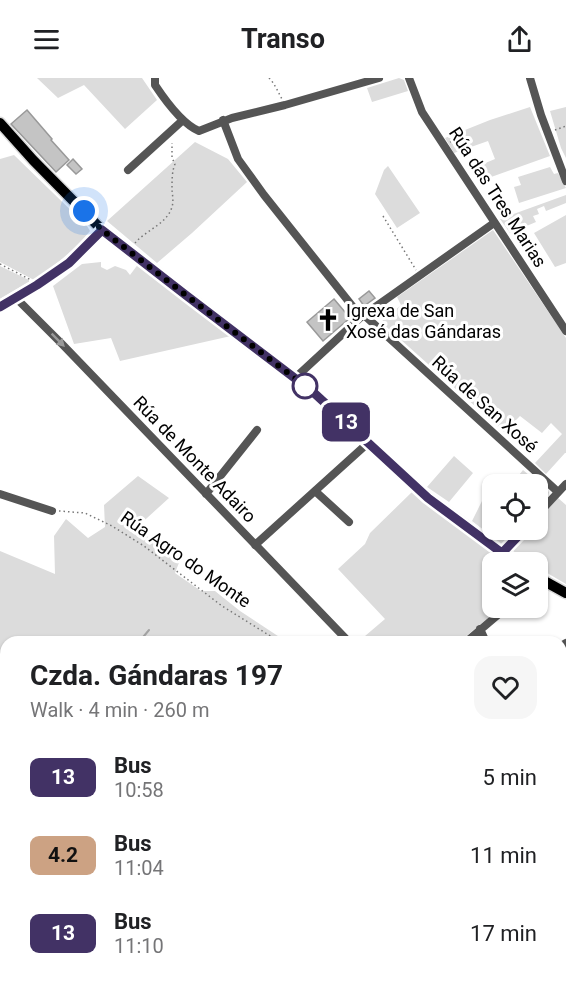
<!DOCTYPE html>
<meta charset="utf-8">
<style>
body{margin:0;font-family:Roboto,sans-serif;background:#f6f6f6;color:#202124;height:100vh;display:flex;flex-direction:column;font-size:22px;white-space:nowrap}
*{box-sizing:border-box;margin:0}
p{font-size:20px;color:#757577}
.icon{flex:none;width:33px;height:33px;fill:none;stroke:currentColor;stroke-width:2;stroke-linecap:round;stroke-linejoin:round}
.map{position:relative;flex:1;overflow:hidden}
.side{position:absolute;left:0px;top:558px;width:567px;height:350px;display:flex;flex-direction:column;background:#fff;border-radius:18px 18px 0 0;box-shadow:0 2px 4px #0004}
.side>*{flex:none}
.badge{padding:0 12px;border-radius:9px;font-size:21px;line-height:39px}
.fabs{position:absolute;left:482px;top:396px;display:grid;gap:12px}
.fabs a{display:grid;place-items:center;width:66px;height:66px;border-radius:12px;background:#fff;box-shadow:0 2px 4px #0004;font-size:30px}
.you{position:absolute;width:30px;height:30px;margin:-15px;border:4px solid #fff;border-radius:50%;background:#1a73e8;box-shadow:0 0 0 9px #1a73e833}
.map>.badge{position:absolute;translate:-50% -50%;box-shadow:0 0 0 3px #fff}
.round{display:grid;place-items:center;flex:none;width:63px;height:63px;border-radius:18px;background:#f6f6f6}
.head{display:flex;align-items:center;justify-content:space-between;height:102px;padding:0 30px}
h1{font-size:28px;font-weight:700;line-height:45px}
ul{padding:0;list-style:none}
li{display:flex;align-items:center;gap:18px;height:78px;padding:0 30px}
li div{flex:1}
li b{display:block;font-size:22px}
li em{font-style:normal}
li .badge{min-width:66px;font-weight:700;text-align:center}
header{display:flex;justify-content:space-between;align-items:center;height:78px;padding:0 30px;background:#fff;font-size:27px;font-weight:700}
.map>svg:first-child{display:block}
</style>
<header><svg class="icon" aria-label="menu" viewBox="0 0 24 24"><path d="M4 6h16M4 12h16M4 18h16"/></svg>Transo<svg class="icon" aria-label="share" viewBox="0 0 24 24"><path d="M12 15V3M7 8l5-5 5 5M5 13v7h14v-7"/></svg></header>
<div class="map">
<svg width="566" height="907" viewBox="0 0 566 907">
<rect width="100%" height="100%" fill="#fff"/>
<path fill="#dcdcdc" d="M37 0H142L157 22 125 51 84 7 58 20Z
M399 0 404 2 408 13 372 24 367 10Z
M530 29 550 78 480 103 471 91 495 81 488 63 454 75 445 60 490 42Z
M566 29V80L561 70 550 33Z
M195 64 228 81 247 104 192 155 157 185 107 143Z
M14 77 87 148 90 153C74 173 55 187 34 202L0 184V81Z
M388 88 420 135 397 150 375 116 384 92Z
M550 89 554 96 558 95 566 110 519 125 514 109 521 107 518 99Z
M566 117V125L546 133 544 128 537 131 539 136 533 138 536 144 510 155 500 141Z
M566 137V185L555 189 534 155Z
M493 152 566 260V375H565L546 396 535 385 562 356 551 345 542 355 520 338 504 354 381 244 401 227 397 219Z
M101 184V189L107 192 115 188 126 192 130 197 139 185 231 258 120 283 111 260 74 266 53 208 82 186Z
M0 188 29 202V204L0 221Z
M454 378 473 395 449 424 427 409Z
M523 392 549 414 548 419 537 431V406H512Z
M138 398 169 420 136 450 180 482 175 495 201 513H215L240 533 287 564H6V641L0 637V473L55 496 54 458 66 441 88 460 105 449 104 427Z
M413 413 443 439 506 484H492V530H500L459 564H358L385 541 338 491 365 466 370 455Z
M487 413 492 418V452H518L503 467 472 443Z
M558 420 566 427V506L537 489V484H530L513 473 512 470 529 452H537V443Z
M0 750 6 752V902H101L103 907H2L0 903Z
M566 794V845L561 844V802Z
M197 902H278L283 907H202Z
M311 902H383L390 907H304Z
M451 902H481L476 907H439Z"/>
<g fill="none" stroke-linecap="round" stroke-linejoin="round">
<path stroke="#a3a3a3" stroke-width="2" d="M139 564 149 552
M0 725 6 720"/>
<path stroke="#a3a3a3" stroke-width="14" d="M0 764 6 783
M52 902 55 907"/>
</g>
<path fill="#c4c4c4" stroke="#999" stroke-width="1.5" d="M27 32 52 61 51 62 69 82 56 94 11 46Z
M73 81 82 91 76 96 67 87Z
M369 213 375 220 364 228 359 221Z
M334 221 350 240 323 263 307 244Z"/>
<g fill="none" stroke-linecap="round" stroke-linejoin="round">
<g stroke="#dbdbdb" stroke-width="13">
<path id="major" d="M0 45 33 82 102 152 187 218 313 314 428 420 515 484
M537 499 566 515
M0 643 6 647
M187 902 192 907"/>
</g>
<path stroke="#777" stroke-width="1.5" stroke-dasharray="1.5 3" stroke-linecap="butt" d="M269 0C275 6 278 14 282 21
M555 52 566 48
M450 64 465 58
M383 138 416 192
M135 165C146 152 167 146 172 129 174 122 172 116 172 110 172 102 172 93 175 86L172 80V65
M0 186 31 202
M59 433 85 435 112 448 144 468 222 528 280 564
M0 666 6 670
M0 721 6 719
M0 731 6 745"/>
<path stroke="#555" stroke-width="8" d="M155 0V7C165 22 182 46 199 53L232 40 285 27 379 0
M409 0 422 34 566 253
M530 0 541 37 566 103
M223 42 238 81 264 117 361 239
M128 92 183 42
M16 220 62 266 349 564
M0 229 46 202 70 185 102 152
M364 237 558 414
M295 300 361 239 494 145
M315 413 349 444
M0 416 52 433
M206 416 257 352
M537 437 566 406
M255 467 368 365
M502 475 524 452
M480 551 486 564
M466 564 506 530
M561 568 566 565
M561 729 566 726
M561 795 566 788
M561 847 566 848
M429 907 442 902"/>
<use href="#major" stroke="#000" stroke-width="10"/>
</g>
<defs><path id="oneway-solid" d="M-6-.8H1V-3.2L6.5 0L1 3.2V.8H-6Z" transform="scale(1.5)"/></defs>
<use fill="#999" href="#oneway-solid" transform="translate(58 262) rotate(45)"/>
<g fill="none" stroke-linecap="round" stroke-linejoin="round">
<g stroke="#fff" stroke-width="14">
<path id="line" d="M0 229 37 207 69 185 102 152 187 218 313 314 428 420 502 475 524 452"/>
</g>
<use href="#line" stroke="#423265" stroke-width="9"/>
<path stroke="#000" stroke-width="6" stroke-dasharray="0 10.8" d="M84 133 102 152 187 218 313 314 305 308"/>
</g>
<defs>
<g id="church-bare" transform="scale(1.8)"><path d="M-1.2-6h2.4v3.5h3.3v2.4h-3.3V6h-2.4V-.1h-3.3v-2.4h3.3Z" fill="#000" stroke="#fff" stroke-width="2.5" paint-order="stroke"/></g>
</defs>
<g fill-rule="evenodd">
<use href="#church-bare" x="328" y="242"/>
</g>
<circle fill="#fff" stroke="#423265" stroke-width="3" cx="305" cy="308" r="12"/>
<g text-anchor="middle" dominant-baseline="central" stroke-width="6" stroke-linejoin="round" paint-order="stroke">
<g font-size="18" fill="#000" stroke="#fff">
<text transform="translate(498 119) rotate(57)">Rúa das Tres Marias</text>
<text transform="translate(485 326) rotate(42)">Rúa de San Xosé</text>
<text transform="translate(195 381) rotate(46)">Rúa de Monte Adairo</text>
<text transform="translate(186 481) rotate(35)">Rúa Agro do Monte</text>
</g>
<g font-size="18" fill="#000" stroke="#fff" text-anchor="start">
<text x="346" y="232">Igrexa de San<tspan x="346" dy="21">Xosé das Gándaras</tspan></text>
</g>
</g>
</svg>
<div class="fabs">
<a><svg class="icon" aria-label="locate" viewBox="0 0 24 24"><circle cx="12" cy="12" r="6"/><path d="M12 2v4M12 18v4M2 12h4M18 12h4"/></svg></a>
<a><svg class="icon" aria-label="layers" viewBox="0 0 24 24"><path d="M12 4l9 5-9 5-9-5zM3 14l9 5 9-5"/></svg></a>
</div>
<div class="you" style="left:84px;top:133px"></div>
<b class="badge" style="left:346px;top:344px;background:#423265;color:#fff">13</b>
<section class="side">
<div class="head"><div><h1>Czda. Gándaras 197</h1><p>Walk · 4 min · 260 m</p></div><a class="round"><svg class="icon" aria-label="heart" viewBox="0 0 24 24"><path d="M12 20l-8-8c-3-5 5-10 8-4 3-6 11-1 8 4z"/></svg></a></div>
<ul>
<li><span class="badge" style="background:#423265;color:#fff">13</span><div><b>Bus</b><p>10:58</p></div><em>5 min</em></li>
<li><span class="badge" style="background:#cca283;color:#111">4.2</span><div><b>Bus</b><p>11:04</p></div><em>11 min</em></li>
<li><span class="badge" style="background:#423265;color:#fff">13</span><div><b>Bus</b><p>11:10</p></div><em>17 min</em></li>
</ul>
</section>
</div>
